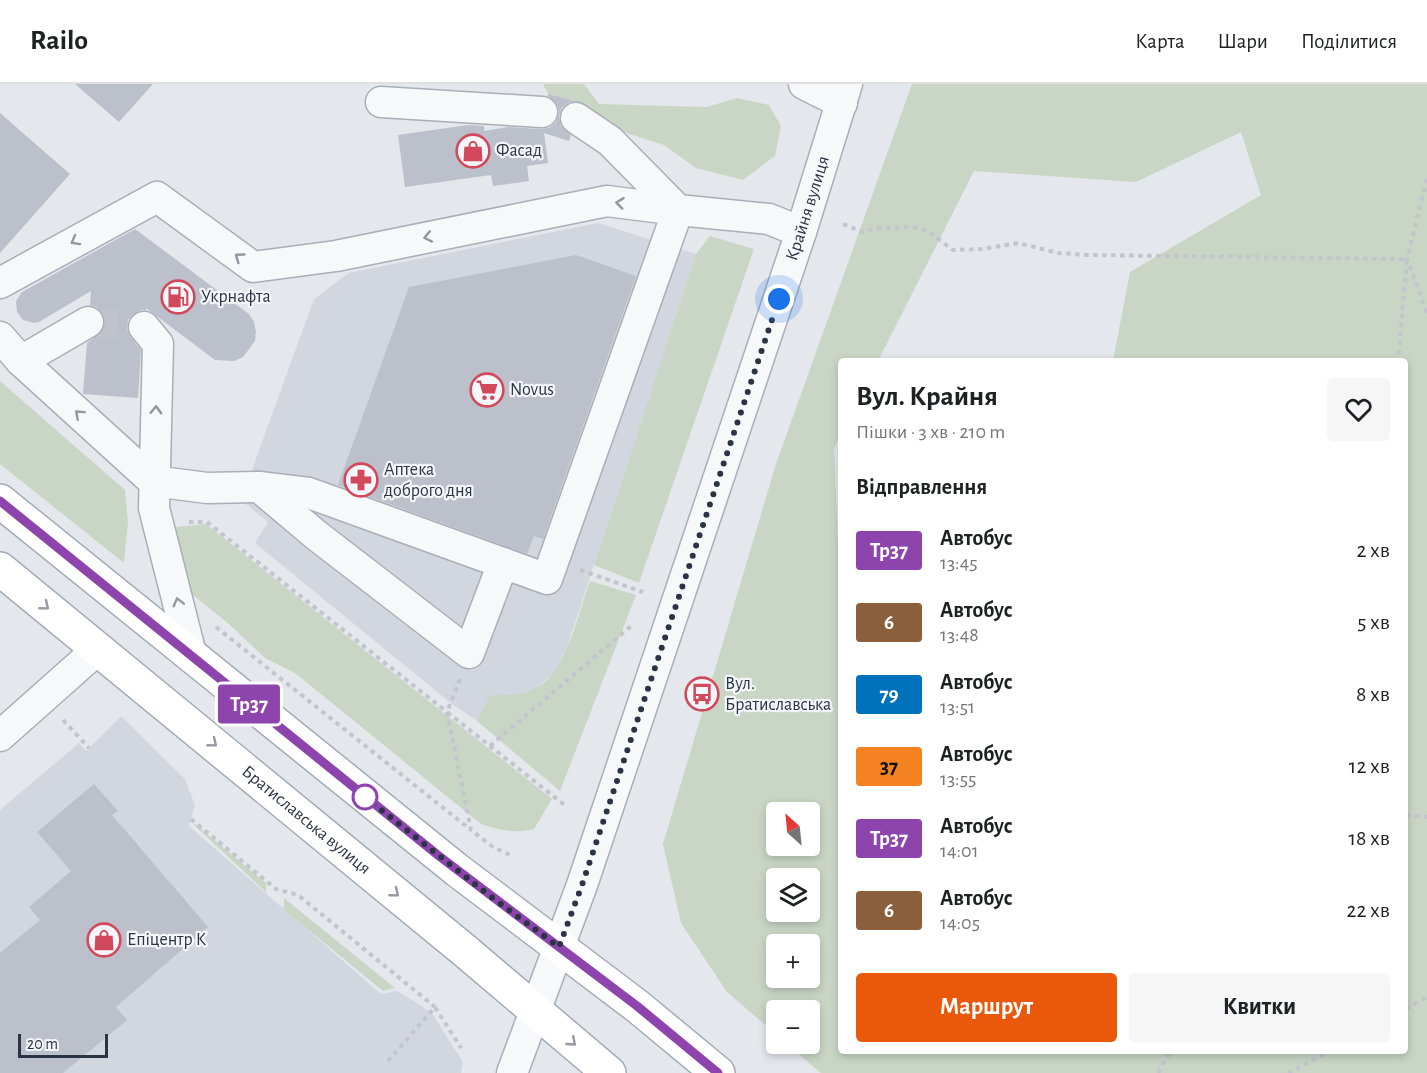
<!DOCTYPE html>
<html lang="uk">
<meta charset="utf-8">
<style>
body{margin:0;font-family:"Alegreya Sans",sans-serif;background:#f6f6f6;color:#202124;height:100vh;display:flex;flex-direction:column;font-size:22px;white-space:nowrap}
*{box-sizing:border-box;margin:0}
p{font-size:20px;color:#757577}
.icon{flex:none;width:33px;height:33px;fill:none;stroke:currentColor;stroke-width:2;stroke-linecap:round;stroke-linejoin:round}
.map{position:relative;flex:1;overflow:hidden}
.drawer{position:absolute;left:838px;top:274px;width:570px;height:696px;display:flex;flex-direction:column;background:#fff;border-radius:6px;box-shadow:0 3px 9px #0003}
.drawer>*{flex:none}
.badge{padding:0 12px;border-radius:4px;font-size:21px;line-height:39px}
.needle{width:39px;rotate:333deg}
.tools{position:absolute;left:766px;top:718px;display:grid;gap:12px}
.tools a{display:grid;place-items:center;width:54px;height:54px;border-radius:6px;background:#fff;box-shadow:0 3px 9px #0003;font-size:30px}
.scale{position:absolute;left:18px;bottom:15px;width:90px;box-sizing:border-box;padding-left:6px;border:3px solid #2b3445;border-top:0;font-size:16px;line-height:21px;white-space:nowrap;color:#2b3445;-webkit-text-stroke:4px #f4f6f9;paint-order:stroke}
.you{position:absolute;width:30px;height:30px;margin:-15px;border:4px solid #fff;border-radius:50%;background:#1a73e8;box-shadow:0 0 0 9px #1a73e833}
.map>.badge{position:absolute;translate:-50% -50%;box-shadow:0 0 0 3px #fff}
h2{padding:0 18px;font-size:22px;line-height:54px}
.round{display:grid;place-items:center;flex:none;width:63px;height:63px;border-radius:6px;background:#f6f6f6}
.overview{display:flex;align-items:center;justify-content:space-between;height:102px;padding:0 18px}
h1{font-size:28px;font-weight:600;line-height:45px}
.button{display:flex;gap:12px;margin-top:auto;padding:12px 18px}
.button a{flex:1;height:69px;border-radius:6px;background:#ea580c;color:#fff;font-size:24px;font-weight:600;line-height:69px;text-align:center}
.button a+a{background:#f6f6f6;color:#202124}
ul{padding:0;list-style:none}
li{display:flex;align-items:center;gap:18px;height:72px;padding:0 18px}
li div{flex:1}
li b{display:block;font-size:22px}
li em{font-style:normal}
li .badge{min-width:66px;font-weight:700;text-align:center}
header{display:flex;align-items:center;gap:36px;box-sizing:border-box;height:84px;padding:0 30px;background:#fff;border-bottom:2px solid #e0e0e0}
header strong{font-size:28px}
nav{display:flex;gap:33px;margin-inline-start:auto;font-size:21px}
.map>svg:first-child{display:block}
</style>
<header>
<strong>Railo</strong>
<nav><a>Карта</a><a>Шари</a><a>Поділитися</a></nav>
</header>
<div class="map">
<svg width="1427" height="989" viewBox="0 0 1427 989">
<rect width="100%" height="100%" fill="#e4e7ec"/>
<path fill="#d2d6de" d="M598 139 696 170 567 563 555 587 537 604 512 612H490L477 637 452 620 255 459 268 438 241 416 314 215 349 189Z
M121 632 185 695 195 721 189 742 381 910 397 907 431 928 463 978 461 989H0V726L79 659 86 667Z"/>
<path fill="#c9d6c5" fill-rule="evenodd" d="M543 0H584L599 20 707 23 737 14 769 21 781 42 775 72 743 96 696 84 664 61 592 38 580 20 548 10Z
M912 0H1427V989H821L787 960H810V927H777V951L727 908 681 839 663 760 776 380ZM1241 48 1261 111 1130 188 1113 277 1406 278V968H842V559L834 364 841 349 842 278 878 277 974 87 1136 98ZM777 729H810V762H777ZM777 795H810V828H777ZM777 861H810V894H777Z
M710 152 754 165 639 499 594 481 696 170Z
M0 297 125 406 128 438 124 479 0 380Z
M161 433 176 443 206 440 552 715 534 745C515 750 499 746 481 740L295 589 265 574 229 540 178 499Z
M590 497 636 511 560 707 477 637 490 611C506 612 521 611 536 604 566 589 579 527 590 497Z
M195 740 266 799V808L194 741Z
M284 813V814L395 904 383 907 284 826Z"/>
<path fill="#bbc0ca" d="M75 0H153L119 38Z
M548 10 574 17 568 19 562 24 559 32 561 42 571 51 569 57 544 49 548 79 527 82 529 97 493 102 491 91 405 103 398 51 468 41 484 42V47L508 43 541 45 549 44 556 38 559 28 557 20 548 12Z
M0 29 70 90 0 169Z
M135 145 249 230 254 238 256 248 255 257 243 273 234 277 215 276 146 224V226H141L133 230 128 236 127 245 131 254 141 266 138 314 83 310 87 259 103 247 105 239 103 229 97 223 90 221 91 207 39 238 34 239 23 236 17 228 16 217 22 208Z
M576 171 636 192 543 455 534 452 527 470 338 401 409 203Z
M94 700 118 727 112 731 208 843 116 923 127 936 63 989H0V869L40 836 29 823 71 787 37 748Z"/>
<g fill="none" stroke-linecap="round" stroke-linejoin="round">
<path stroke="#bfc3cb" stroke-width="30" stroke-dasharray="30 15" stroke-linecap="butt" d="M88 238 144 243"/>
<g stroke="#a9aeb7" stroke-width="33">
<g id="minor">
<path d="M804 0 842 19"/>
<path d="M381 18 542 28"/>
<path d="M576 34 610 57 678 126 769 135 801 148"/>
<path d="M0 199 157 113 253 183 336 172 607 117 678 126 547 495 309 409 259 403 207 404 153 397 21 277"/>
<path d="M144 243 158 260 154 424 192 574"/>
<path d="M0 253 21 277 88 238"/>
<path d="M259 403 316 451 469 569 503 479"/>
<path d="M0 652 98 565"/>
<path id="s1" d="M512 989 582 801 801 148 847 0"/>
</g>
</g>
<g stroke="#a3abb8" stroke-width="36">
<g id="major">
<path d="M0 417 457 786 637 922 718 989"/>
<path id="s2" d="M0 485 464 866 609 989"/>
</g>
</g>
<path stroke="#c2c5cb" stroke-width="4" stroke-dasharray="4.5 4.5" stroke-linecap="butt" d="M1427 95 1407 175 1427 229
M843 140 863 148 877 144 913 143 928 147 953 166 982 165 1018 159 1058 169 1088 171 1407 175 1398 278
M189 438H207L447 628 471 746 493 763 510 771
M580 486 643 508
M216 543 471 746
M460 595 447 628 567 723
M63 636 89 664
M490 662 631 542
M1406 731 1427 733
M191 735 276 805 298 811 435 923
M1406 925 1427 913
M388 977 435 923 461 964
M1158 989 1170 968
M1288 989 1328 968"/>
<use href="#minor" stroke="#f7f8fa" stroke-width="30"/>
<use href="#major" stroke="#fff" stroke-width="33"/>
</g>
<defs><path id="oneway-chevron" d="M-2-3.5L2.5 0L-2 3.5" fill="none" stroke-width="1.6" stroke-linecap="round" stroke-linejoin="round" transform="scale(1.5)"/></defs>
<g stroke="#9196a0">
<use href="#oneway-chevron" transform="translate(620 119) rotate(-173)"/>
<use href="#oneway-chevron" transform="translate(428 153) rotate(169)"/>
<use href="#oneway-chevron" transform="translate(75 157) rotate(151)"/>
<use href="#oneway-chevron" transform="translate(239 173) rotate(-144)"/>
<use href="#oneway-chevron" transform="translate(156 326) rotate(-88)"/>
<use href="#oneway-chevron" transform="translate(79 330) rotate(-138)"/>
<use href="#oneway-chevron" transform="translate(178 518) rotate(-104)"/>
</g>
<g stroke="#959aa2">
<use href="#oneway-chevron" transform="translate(45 522) rotate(39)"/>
<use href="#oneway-chevron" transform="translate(213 659) rotate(39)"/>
<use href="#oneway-chevron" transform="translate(395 809) rotate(39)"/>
<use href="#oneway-chevron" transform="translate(572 958) rotate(41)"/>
</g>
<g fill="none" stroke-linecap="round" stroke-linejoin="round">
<g stroke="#fff" stroke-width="14">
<path id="line" d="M0 417 439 772 637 922 718 989"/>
</g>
<use href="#line" stroke="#8e44ad" stroke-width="9"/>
<path stroke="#2b3445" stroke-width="6" stroke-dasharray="0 10.8" d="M365 713 490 812 559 863 582 801 779 215"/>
</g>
<defs>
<g id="shop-ring" transform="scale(1.725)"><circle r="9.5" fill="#f4f6f9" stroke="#d1495b" stroke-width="1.5"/><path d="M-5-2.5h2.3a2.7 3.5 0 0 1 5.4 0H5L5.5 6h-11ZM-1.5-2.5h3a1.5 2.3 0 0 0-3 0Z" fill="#d1495b"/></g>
<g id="fuel-ring" transform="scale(1.725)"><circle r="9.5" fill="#f4f6f9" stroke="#d1495b" stroke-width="1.5"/><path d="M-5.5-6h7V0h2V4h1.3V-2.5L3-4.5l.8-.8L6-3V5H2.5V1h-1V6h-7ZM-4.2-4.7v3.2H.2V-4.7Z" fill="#d1495b"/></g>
<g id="supermarket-ring" transform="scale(1.725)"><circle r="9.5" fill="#f4f6f9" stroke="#d1495b" stroke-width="1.5"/><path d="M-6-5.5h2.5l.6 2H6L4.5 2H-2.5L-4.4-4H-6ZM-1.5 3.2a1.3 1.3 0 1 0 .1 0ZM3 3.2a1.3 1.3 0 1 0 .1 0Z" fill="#d1495b"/></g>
<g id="pharmacy-ring" transform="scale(1.725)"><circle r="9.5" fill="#f4f6f9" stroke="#d1495b" stroke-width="1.5"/><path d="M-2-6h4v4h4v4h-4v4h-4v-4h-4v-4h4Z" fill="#d1495b"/></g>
<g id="bus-ring" transform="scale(1.725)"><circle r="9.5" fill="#f4f6f9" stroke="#d1495b" stroke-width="1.5"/><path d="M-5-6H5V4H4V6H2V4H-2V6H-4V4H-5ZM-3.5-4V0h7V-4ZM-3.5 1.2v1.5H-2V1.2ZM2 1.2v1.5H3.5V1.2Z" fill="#d1495b"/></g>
</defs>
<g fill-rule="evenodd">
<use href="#shop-ring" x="473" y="67"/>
<use href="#fuel-ring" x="178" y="213"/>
<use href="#supermarket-ring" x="487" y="306"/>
<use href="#pharmacy-ring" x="361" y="396"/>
<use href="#bus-ring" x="702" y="610"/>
<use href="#shop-ring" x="104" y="856"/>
</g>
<circle fill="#fff" stroke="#8e44ad" stroke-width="3" cx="365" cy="713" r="12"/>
<g text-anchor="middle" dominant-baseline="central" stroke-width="4.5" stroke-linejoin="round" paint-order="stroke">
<g font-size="18" fill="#2b3445" stroke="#f4f6f9" text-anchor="start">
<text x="496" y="67">Фасад</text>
<text x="201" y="213">Укрнафта</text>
<text x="510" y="306">Novus</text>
<text x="384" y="386">Аптека<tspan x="384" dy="21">доброго дня</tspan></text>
<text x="725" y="600">Вул.<tspan x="725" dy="21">Братиславська</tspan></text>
<text x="127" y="856">Епіцентр К</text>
</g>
<g font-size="18" fill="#2b3445" stroke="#f4f6f9">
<text stroke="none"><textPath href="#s1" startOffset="914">Крайня вулиця</textPath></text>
<text stroke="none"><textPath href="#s2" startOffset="396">Братиславська вулиця</textPath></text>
</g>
</g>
</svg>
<div class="tools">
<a><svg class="needle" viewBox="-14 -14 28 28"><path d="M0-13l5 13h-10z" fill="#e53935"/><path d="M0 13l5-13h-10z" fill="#757577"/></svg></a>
<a><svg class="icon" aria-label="layers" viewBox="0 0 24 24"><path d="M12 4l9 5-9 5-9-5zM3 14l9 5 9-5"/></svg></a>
<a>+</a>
<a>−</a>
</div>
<div class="scale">20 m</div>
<div class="you" style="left:779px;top:215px"></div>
<b class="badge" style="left:249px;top:620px;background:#8e44ad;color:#fff">Тр37</b>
<section class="drawer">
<div class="overview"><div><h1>Вул. Крайня</h1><p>Пішки · 3 хв · 210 m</p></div><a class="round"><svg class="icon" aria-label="heart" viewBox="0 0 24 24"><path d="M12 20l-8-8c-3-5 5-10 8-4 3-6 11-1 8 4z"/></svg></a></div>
<h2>Відправлення</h2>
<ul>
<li><span class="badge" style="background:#8e44ad;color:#fff">Тр37</span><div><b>Автобус</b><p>13:45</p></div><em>2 хв</em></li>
<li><span class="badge" style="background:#8b5e3c;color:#fff">6</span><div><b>Автобус</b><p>13:48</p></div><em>5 хв</em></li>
<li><span class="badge" style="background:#0072bc;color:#fff">79</span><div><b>Автобус</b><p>13:51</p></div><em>8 хв</em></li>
<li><span class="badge" style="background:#f58220;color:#111">37</span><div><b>Автобус</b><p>13:55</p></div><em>12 хв</em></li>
<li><span class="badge" style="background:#8e44ad;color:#fff">Тр37</span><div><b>Автобус</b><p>14:01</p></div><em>18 хв</em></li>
<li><span class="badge" style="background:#8b5e3c;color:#fff">6</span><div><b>Автобус</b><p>14:05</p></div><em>22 хв</em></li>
</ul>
<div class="button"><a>Маршрут</a><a>Квитки</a></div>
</section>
</div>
